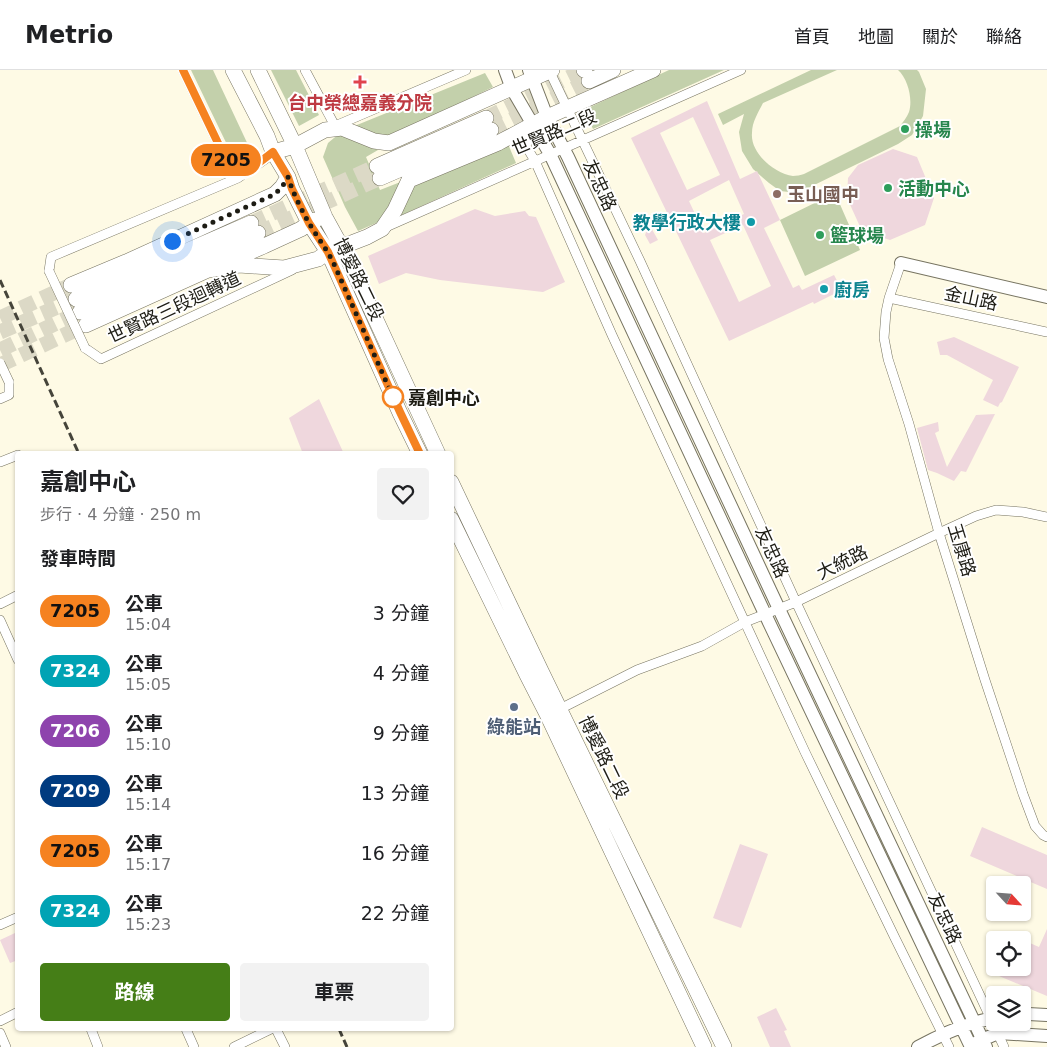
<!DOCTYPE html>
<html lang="zh-TW">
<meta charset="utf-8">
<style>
body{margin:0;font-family:"DejaVu Sans","Noto Sans TC",sans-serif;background:#f2f2f2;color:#202124;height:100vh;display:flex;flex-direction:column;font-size:19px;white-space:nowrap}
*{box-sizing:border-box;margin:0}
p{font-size:16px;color:#757577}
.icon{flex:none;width:28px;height:28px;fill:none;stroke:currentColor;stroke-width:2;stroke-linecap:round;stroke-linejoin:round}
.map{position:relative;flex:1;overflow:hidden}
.details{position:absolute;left:15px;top:381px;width:439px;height:580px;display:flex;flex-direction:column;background:#fff;border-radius:5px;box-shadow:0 1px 4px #0004}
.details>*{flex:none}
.badge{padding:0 10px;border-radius:16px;font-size:18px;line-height:32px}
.needle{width:32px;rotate:116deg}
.fabs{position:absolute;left:986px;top:806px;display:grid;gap:10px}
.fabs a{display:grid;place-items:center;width:45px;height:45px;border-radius:5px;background:#fff;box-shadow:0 1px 4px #0004;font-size:25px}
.you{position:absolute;width:25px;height:25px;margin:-12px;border:4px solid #fff;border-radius:50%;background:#1a73e8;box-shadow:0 0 0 8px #1a73e833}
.map>.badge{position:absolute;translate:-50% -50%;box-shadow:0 0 0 2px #fff}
h2{padding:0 25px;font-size:19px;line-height:45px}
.round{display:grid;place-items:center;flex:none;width:52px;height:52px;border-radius:5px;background:#f2f2f2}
.overview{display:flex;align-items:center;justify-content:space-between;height:85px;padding:0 25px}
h1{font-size:24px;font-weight:700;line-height:38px}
.cta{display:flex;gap:10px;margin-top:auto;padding:10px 25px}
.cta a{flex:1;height:58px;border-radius:5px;background:#457e17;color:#fff;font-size:20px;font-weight:700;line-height:58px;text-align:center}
.cta a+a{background:#f2f2f2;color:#202124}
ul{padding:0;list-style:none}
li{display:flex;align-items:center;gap:15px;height:60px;padding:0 25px}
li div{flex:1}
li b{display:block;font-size:19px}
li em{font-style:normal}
li .badge{min-width:55px;font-weight:700;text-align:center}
header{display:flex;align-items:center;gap:30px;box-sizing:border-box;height:70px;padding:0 25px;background:#fff;border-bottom:1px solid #e0e0e0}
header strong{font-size:24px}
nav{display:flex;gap:28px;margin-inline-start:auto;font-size:18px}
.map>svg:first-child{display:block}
</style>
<header>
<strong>Metrio</strong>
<nav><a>首頁</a><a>地圖</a><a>關於</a><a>聯絡</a></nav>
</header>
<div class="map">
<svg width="1047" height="977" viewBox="0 0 1047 977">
<rect width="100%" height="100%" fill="#fefae5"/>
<path fill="#c3d0ab" d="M191 0H213L250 79 233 87Z
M271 0H296L319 45 299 56Z
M669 0H724L593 59 584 40Z
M811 0H837L763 33C758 43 752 52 752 63 750 83 774 103 793 106 796 106 801 105 804 104L900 56C903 52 907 47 909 42 913 29 908 9 898 0H917L919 2 926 19 923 46 912 65 898 74 804 120 789 122 780 121 769 113 753 99 742 81 739 62 744 44 723 55 718 44Z
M485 3 493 17 387 69 352 57Z
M341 62 378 80 366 87 380 120 403 111 383 150 358 161 345 137 323 87 328 73Z
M508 74 516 93 393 149 412 113Z
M835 123 860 180 805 206 780 150Z"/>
<path fill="#efd7dd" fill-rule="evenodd" d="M707 31 740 109 757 101 780 150 764 158 793 218 799 215 802 220 834 205 842 220 814 234 813 232 729 271 631 68ZM693 47 720 105 687 120 660 63ZM729 110 744 144 704 163 689 131ZM743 155 771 216 739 232 710 170Z
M893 79 917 87 934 128 925 155 890 170 862 161 847 128 848 108 858 95Z
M475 139 495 146 525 141 529 146 536 147 565 212 543 222 440 210 406 203 379 214 368 186Z
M649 154 658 170 650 174 645 165Z
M954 267 1019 297 1002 332 1000 333 998 337 983 330 993 310 947 285H940L937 272Z
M319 329 344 384H303L289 348Z
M995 344 966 402 961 401 954 411 937 403 928 400 917 358 938 352 939 361 935 363 947 397 976 345Z
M982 757 1047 785V819L970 786Z
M740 774 768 784 741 858 713 848Z
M1047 859V926L999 906 993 898H1022V870H999L1002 861 1039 877Z
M15 863 18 869V890L10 893 0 870Z
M776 938 787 960 784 961 791 977H770L757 947Z"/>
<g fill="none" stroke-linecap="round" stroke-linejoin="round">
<path stroke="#dcd9c6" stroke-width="15" stroke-dasharray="15 8" stroke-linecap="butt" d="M486 48 584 0
M491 60 589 11
M251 153 377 96
M258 163 380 108
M0 248 71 215
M0 262 76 229
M0 280 80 242
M0 295 86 255"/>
<g stroke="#777461" stroke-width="10">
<path id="street" d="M183 0 228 94 244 104
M305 0 335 56
M549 0 640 191 796 532 1004 977
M534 55 526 76 535 91 612 265 805 682 895 868 949 977
M335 56 466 0
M384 158C503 105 622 53 741 0
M901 193 889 228 886 242 884 268 888 289 909 354 939 463 985 610 1023 724 1035 756 1043 765 1047 767
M49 201 51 187 238 108 267 88 273 82
M889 228 1047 262
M85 278 101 289 292 200
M0 329 9 325V312
M0 392 18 385
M0 534 18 525
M0 550 18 590
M556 641 637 600 702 576 745 552 796 532 939 463 976 446 996 440 1023 442 1047 447
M0 855 18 847
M0 951 18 942
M91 959 98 977
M186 959 194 977
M276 959 285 977
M0 963 6 977
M234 977 271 959"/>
</g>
<g stroke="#777461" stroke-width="14">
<path id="secondary" d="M505 0 512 19 550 84 765 544 971 977
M529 0 547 47 568 87 779 539 986 977
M901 193 1047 227
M1022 944H1028L1047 945
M977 972 998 963 1047 966
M918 977C942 964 968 952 995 948"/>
</g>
<g stroke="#777461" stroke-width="16">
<path id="primary" d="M233 0 267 66 273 82 288 107 292 119 309 153 328 182 400 343 420 384
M258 0 295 76 325 147 347 187 438 384
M584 0H585
M589 11 613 0
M273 82 295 76 325 60 342 58 374 71 389 73 552 0
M377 96 486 48
M380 108 491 60
M208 200 239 195 284 198 318 189 328 182 367 167 382 159 395 140 409 110 498 73 547 47 653 0
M71 215 126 192 275 124 282 117 288 107
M76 229 251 153
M80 242 258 163
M86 255 208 200 264 176 301 159 309 153 316 150
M451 412 541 601 724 977
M451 449 527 605 547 644 704 977"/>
</g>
<use href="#street" stroke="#fff" stroke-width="9"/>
<use href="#secondary" stroke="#fff" stroke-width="12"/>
<use href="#primary" stroke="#fff" stroke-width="15"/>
<path stroke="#45443a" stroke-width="3" stroke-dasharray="8 4" stroke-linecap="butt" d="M0 210 79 384
M339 959 347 977"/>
<g stroke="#777461" stroke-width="10" stroke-linecap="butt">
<path id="street-bridge" d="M49 201 85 278
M0 293 9 312"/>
</g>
<use href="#street-bridge" stroke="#fff" stroke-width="9"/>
</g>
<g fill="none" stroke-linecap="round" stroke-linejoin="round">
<g stroke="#fff" stroke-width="11">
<path id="line" d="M183 0 228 94 244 104 273 82 288 107 292 119 309 153 328 182 400 342 420 384"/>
</g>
<use href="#line" stroke="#f58220" stroke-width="8"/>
<path stroke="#1d1c14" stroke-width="5" stroke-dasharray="0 9" d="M172 171 275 124 282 117 288 107C293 123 301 139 309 153 317 167 327 179 334 194L393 327"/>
</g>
<path fill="#e0444e" stroke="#fff" stroke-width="2" d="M357.5 4.5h5v5h5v5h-5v5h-5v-5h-5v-5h5z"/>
<g fill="#2e9e5b" stroke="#fff" stroke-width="2">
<circle cx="905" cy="59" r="5"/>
<circle cx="888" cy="118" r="5"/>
<circle cx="820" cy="165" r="5"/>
</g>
<circle fill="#8d6e63" stroke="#fff" stroke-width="2" cx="777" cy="124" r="5"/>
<g fill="#0f9aa8" stroke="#fff" stroke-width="2">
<circle cx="751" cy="152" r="5"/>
<circle cx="824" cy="219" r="5"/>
</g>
<circle fill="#fff" stroke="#f58220" stroke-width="2.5" cx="393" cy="327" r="10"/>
<circle fill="#5c6f8a" stroke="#fff" stroke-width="2" cx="514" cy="637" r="5"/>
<g text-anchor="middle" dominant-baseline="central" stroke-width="4" stroke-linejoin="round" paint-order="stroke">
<g font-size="18" font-weight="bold" fill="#be3a42" stroke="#fff">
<text x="360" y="32">台中榮總嘉義分院</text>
</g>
<g font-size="18" font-weight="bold" fill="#27864d" stroke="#fff" text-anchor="start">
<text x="915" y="59">操場</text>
<text x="898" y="118">活動中心</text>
<text x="830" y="165">籃球場</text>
</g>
<g font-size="18" fill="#1d1c14" stroke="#fff">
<text transform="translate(554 62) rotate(-23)">世賢路二段</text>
<text transform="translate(600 115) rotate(65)">友忠路</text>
<text transform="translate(359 209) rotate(64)">博愛路二段</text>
<text transform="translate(971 228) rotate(12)">金山路</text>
<text transform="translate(174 237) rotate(-25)">世賢路三段迴轉道</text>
<text transform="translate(962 480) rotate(73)">玉康路</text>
<text transform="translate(772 482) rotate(65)">友忠路</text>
<text transform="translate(842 492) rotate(-26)">大統路</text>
<text transform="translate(604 687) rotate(64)">博愛路二段</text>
<text transform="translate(945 848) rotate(65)">友忠路</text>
</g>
<g font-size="18" font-weight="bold" fill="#785e54" stroke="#fff" text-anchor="start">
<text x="787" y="124">玉山國中</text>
</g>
<g font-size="18" font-weight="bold" fill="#0d838f" stroke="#fff" text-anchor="end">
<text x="741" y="152">教學行政大樓</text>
<text x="834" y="219" text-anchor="start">廚房</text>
</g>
<g font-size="18" font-weight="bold" fill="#1d1c14" stroke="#fff" text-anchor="start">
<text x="408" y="327">嘉創中心</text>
</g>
<g font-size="18" font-weight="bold" fill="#4e5e75" stroke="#fff">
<text x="514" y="656">綠能站</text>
</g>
</g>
</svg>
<div class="fabs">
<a><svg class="needle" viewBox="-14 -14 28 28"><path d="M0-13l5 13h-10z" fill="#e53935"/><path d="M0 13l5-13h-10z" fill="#757577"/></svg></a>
<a><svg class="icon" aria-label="locate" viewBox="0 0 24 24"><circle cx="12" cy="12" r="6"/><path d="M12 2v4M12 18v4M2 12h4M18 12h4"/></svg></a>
<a><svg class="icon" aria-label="layers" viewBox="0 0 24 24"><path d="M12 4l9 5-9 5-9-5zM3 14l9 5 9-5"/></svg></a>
</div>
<div class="you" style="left:172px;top:171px"></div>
<b class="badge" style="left:226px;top:90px;background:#f58220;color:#111">7205</b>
<section class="details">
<div class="overview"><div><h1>嘉創中心</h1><p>步行 · 4 分鐘 · 250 m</p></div><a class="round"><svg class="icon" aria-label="heart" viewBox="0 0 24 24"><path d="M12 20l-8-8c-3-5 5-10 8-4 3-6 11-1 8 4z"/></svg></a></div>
<h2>發車時間</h2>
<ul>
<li><span class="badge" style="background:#f58220;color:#111">7205</span><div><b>公車</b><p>15:04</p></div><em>3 分鐘</em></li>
<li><span class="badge" style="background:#00a3b4;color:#fff">7324</span><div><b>公車</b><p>15:05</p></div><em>4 分鐘</em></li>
<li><span class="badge" style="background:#8e44ad;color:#fff">7206</span><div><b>公車</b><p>15:10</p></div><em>9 分鐘</em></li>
<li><span class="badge" style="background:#003b80;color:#fff">7209</span><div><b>公車</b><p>15:14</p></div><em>13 分鐘</em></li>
<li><span class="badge" style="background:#f58220;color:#111">7205</span><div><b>公車</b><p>15:17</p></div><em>16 分鐘</em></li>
<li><span class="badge" style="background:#00a3b4;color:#fff">7324</span><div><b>公車</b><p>15:23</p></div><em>22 分鐘</em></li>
</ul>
<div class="cta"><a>路線</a><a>車票</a></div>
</section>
</div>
